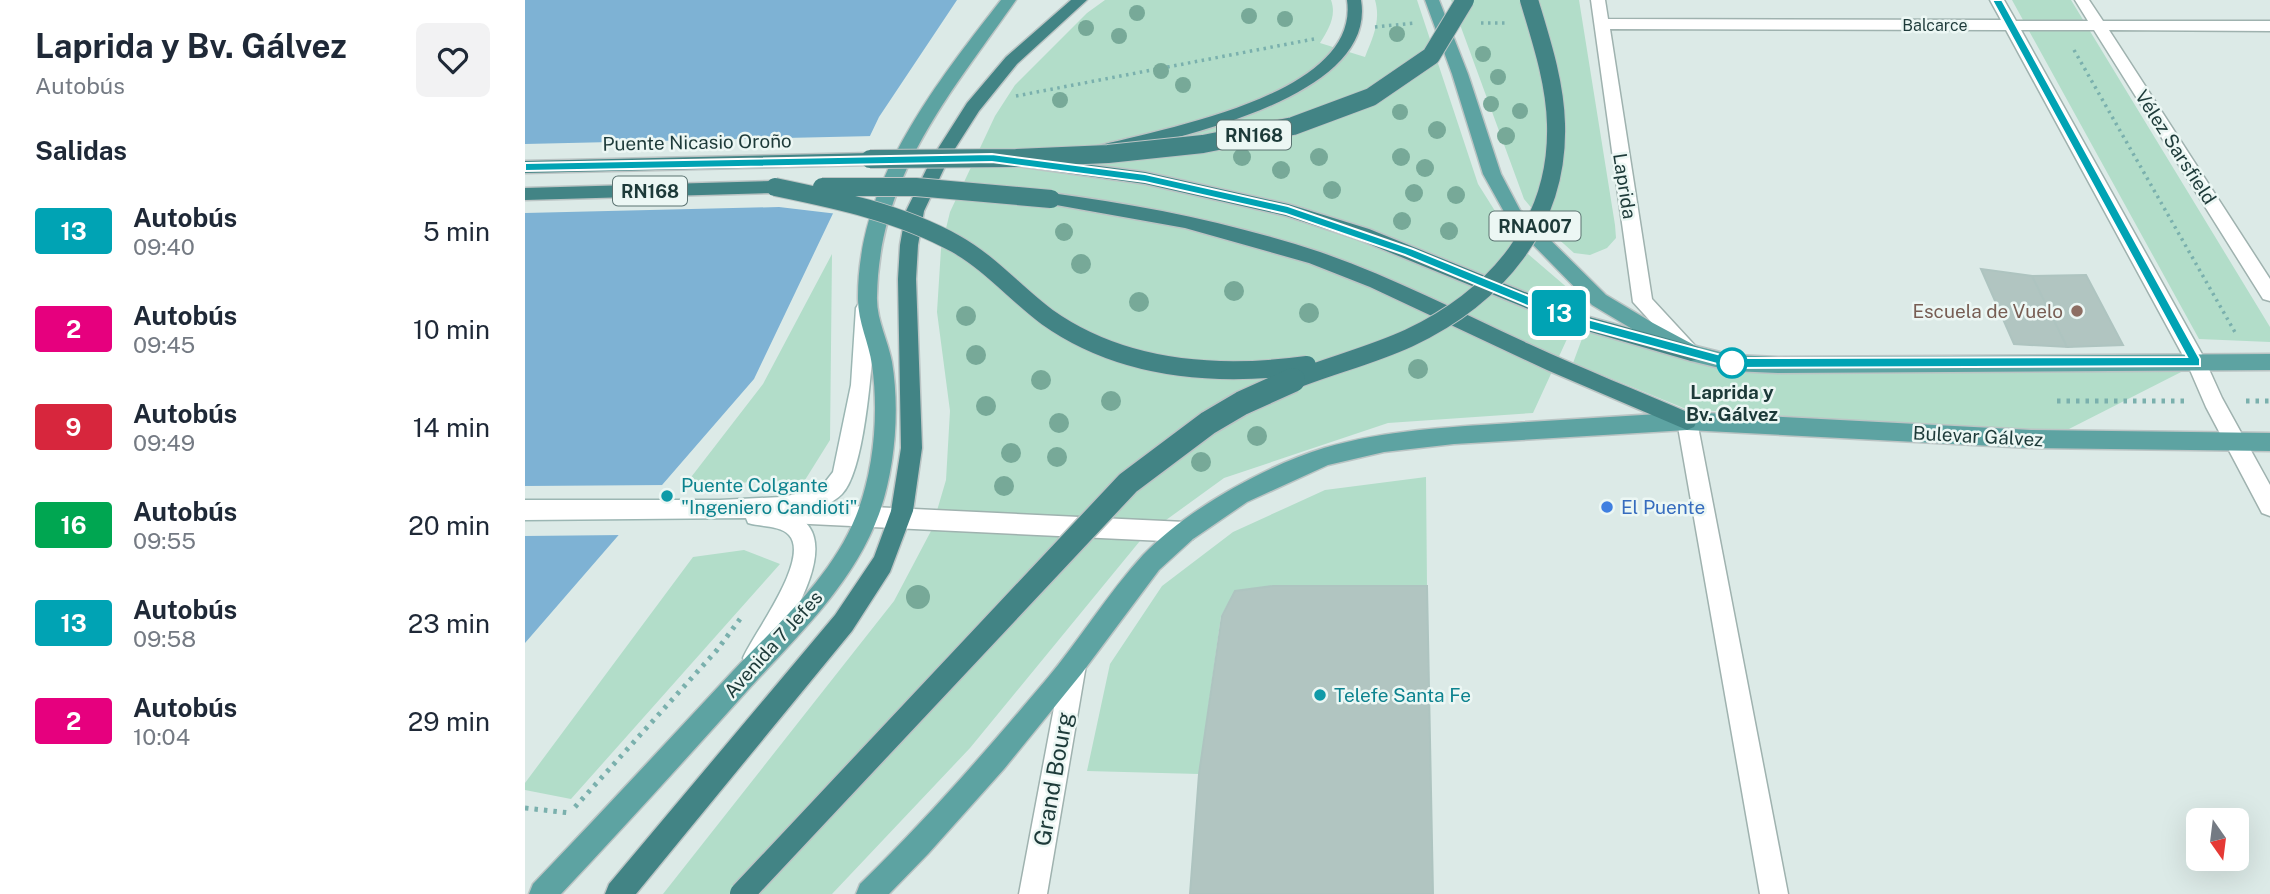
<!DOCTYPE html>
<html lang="es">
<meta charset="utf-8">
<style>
body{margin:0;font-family:"Public Sans",sans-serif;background:#f2f2f3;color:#1f2937;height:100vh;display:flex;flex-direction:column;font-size:26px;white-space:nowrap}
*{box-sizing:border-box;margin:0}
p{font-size:23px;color:#747a83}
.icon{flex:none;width:38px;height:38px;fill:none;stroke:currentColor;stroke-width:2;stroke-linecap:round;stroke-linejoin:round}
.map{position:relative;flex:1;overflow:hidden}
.sheet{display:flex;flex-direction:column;background:#fff;width:525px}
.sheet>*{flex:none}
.badge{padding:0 14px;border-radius:5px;font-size:24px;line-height:46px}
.needle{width:46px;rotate:166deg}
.controls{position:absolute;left:1661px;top:808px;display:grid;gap:14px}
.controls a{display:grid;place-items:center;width:63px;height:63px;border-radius:10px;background:#fff;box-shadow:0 7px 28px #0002;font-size:35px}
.map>.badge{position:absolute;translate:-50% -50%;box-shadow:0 0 0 4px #fff}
h2{padding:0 35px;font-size:26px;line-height:63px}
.round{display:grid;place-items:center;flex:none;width:74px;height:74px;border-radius:10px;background:#f2f2f3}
.summary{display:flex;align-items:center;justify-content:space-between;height:119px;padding:0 35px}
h1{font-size:33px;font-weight:700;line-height:52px}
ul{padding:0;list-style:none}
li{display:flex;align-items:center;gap:21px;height:98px;padding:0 35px}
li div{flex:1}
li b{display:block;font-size:26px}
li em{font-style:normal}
li .badge{min-width:77px;font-weight:700;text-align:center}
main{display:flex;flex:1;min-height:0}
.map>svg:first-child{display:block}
</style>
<main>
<section class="sheet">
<div class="summary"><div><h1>Laprida y Bv. Gálvez</h1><p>Autobús</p></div><a class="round"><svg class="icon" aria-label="heart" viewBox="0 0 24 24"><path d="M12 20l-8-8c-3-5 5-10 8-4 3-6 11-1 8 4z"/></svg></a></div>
<h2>Salidas</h2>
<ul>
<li><span class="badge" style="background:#00a3b4;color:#fff">13</span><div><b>Autobús</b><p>09:40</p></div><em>5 min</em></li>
<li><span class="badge" style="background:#e6007e;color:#fff">2</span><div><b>Autobús</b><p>09:45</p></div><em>10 min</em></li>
<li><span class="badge" style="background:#d7263d;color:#fff">9</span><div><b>Autobús</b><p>09:49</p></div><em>14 min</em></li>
<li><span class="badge" style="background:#00a651;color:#fff">16</span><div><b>Autobús</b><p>09:55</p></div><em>20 min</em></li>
<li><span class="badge" style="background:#00a3b4;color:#fff">13</span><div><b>Autobús</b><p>09:58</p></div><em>23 min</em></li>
<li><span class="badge" style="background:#e6007e;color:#fff">2</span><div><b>Autobús</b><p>10:04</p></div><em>29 min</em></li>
</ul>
</section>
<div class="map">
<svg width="1745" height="894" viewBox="0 0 1745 894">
<rect width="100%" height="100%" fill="#dceae7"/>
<path fill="#b2ddc9" d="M580 0H806C812 16 803 30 795 43L840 57C848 37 856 21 850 0H892L953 184 970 211 1003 254 1059 302 1008 413 863 423 699 478 619 536 445 748 307 894H138L369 601 406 531 421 480 425 411 412 312 416 249 425 212 470 116 490 85 562 13Z
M926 0H1054L1090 225 1091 238 1082 248 1065 255 1049 253 1029 235 999 199Z
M1487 0H1546L1745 327V342L1674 339Z
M307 254 305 440 280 480 160 485 238 384Z
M1061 328 1209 369 1664 368 1540 431 1370 424 1161 409 1048 363Z
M901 477 902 586H748L710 591 696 616 674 774 562 771 585 664 637 586 708 532 800 490Z
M219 550 255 564 46 799 0 790V783L168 557Z"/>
<path fill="#7eb2d4" d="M0 0H432L354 117 229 379 0 643Z"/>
<path fill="#dceae7" d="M349 136 313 214 254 207 0 213V144Z
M142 485 98 535 0 536V486Z"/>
<path fill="#b1c5c1" stroke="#aec4c0" stroke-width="2" d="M1456 269 1507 276 1542 347 1489 344Z
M1561 275 1598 345 1542 347 1507 276Z
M748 586H902L908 894H665L674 774 697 616 710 591Z"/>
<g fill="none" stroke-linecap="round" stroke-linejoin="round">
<g stroke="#9fb2af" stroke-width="3">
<path id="pedestrian" d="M243 502 660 522 668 525 671 532 668 539 660 542 243 522 235 519 232 512 235 505Z"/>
</g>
<g stroke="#9fb2af" stroke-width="3">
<path id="minor" d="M1066 0H1080L1083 19 1476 20 1465 0H1479L1491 21H1563L1550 0H1564L1578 21H1745V31L1584 30 1745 279V301L1738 299 1569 30H1496L1678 356 1697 398 1745 485V516L1737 513 1681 407 1662 363 1481 30 1085 29 1127 299 1175 351 1172 357 1165 359 1158 357 1108 302Z
M1162 412 1169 415 1172 421 1263 894H1235L1152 421 1155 415Z
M549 653 557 657 561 665 522 894H494L537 665 541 657Z"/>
</g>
<g stroke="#9bb6b3" stroke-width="3">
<path id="secondary" d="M341 301 348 303 351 308C348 346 342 469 317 494 304 507 284 511 267 514 326 537 257 634 238 666L230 670 222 666 218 658C228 634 286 559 264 535 255 525 235 527 223 523L221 518 0 520V500H195L257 497 284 491 301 481 308 472 326 385 331 308 334 303Z"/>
</g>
<g stroke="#bbc4c4" stroke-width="3">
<path id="primary" d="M476 0H491C426 93 354 175 352 296 351 319 363 340 367 362 375 410 370 469 354 514 328 585 272 636 222 691 161 759 99 827 36 894H4L8 884C75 814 141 743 207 672 251 625 306 579 331 516 349 471 354 413 347 365 344 343 333 322 333 299 332 183 409 86 476 0Z
M900 0H914L943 74 976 174 995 210 1081 295 1128 323 1171 346 1207 355 1253 357 1745 354V370L1253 373 1207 371 1166 361 1114 333 1067 305 983 219 958 174 927 74Z
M1162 412 1506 430 1745 433V451L1506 448 1162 430 929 444 859 452 803 465 722 502 668 539 634 570 557 673 479 769 403 854 364 894H331L335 884C401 820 461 751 520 681 554 641 583 593 618 555 661 510 740 466 799 448 860 430 924 427 988 423 1046 419 1104 416 1162 412Z"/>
</g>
<g stroke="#bbc4c4" stroke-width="3">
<path id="trunk" d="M546 0H562L492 64 454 111 424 158 399 211 393 245 391 279 397 448 388 511 365 572 327 631 111 894H80L84 884 310 615 349 557 366 511 376 448 373 279 375 245 381 211 407 158 442 103 481 57Z
M822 0H836C853 100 643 139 575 157L567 151 569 147C634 129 836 96 822 0Z
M345 153 354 159 345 165 0 173V161Z
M498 156 620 172 763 204 844 229 1057 315 1166 345 1173 347 1176 353 1173 359 1166 361 1045 326 832 239 761 216 620 184 492 166 489 162 492 158Z
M250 181 259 187 250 193 0 200V188Z
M526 193C617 205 707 223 795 252 867 277 935 312 1004 344 1058 369 1114 391 1169 415L1172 421 1169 427 1162 430 1022 370 845 287 784 263 660 228 520 203 517 199 520 195Z"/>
</g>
<path stroke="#7ab0ad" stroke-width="3.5" stroke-dasharray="2.5 4.5" stroke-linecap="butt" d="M956 23H983
M850 27 890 23
M1549 50 1711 334
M491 96 789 39"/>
<path stroke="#7ab0ad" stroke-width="5" stroke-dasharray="3.5 6" stroke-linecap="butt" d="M1532 401H1660
M1721 401H1745
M50 807 192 650 215 619
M0 808 45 813"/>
<use href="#pedestrian" fill="#fff" fill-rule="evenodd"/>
<use href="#minor" fill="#fff" fill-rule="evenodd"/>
<use href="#secondary" fill="#fff" fill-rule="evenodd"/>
<use href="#primary" fill="#5da3a2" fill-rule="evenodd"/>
<use href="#trunk" fill="#428485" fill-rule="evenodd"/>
<g stroke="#bbc4c4" stroke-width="20" stroke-linecap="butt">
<path id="trunk-bridge-far1" d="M345 159 491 158 583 154 678 144 768 126 846 97 906 56 940 0
M250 187C313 200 375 213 431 244 465 263 491 294 522 317 598 371 693 377 782 365
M297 187H391L526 199
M764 382C803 366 845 356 884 338 971 297 1034 224 1031 124 1030 82 1016 40 1004 0"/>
</g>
<g stroke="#bbc4c4" stroke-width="27" stroke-linecap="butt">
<path id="trunk-bridge" d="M217 894 603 483 683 423 717 403 768 380"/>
</g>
<use href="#trunk-bridge-far1" stroke="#428485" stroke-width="18"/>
<use href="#trunk-bridge" stroke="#428485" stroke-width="24"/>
</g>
<g fill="#77a998">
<circle cx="612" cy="13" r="8"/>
<circle cx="724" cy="16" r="8"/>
<circle cx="760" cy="19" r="8"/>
<circle cx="561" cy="28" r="8"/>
<circle cx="872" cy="34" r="8"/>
<circle cx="594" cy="36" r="8"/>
<circle cx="958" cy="54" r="8"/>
<circle cx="636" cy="71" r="8"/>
<circle cx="973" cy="77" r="8"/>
<circle cx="658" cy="85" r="8"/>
<circle cx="535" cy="100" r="8"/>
<circle cx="966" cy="104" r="8"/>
<circle cx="995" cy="111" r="8"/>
<circle cx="875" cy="112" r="8"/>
<circle cx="912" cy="130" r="9"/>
<circle cx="981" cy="136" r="9"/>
<circle cx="717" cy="157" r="9"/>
<circle cx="794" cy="157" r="9"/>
<circle cx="876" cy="157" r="9"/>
<circle cx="900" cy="168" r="9"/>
<circle cx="756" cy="170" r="9"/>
<circle cx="807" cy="190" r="9"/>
<circle cx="889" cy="193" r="9"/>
<circle cx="931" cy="195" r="9"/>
<circle cx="877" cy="221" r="9"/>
<circle cx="924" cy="231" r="9"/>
<circle cx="539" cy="232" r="9"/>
<circle cx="556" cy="264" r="10"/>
<circle cx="709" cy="291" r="10"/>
<circle cx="614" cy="302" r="10"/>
<circle cx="784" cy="313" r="10"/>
<circle cx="441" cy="316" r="10"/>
<circle cx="451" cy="355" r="10"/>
<circle cx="893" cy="369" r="10"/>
<circle cx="516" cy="380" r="10"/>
<circle cx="586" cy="401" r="10"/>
<circle cx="461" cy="406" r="10"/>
<circle cx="534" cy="423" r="10"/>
<circle cx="732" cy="436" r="10"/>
<circle cx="486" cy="453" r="10"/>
<circle cx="532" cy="457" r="10"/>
<circle cx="676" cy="462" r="10"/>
<circle cx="479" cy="486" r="10"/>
<circle cx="393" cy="597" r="12"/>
</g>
<path fill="#00a3b4" stroke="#fff" stroke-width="2" d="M1467 0H1477L1675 359V366L1207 368 1048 325 880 255 761 214 620 182 467 162 0 171V163L467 154 620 174 763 206 888 249 1055 317 1207 358 1662 357Z"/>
<circle fill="#8d6e63" stroke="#ecf7f4" stroke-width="2.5" cx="1552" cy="311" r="7"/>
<circle fill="#fff" stroke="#00a3b4" stroke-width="3.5" cx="1207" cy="363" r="14"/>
<g fill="#0f9aa8" stroke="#ecf7f4" stroke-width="2.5">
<circle cx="142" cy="496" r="7"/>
<circle cx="795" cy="695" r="7"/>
</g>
<circle fill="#3f7fe0" stroke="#ecf7f4" stroke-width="2.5" cx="1082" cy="507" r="7"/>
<g text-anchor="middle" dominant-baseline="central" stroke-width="5" stroke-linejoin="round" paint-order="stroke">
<g font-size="16" fill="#1d3a39" stroke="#ecf7f4">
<text x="1410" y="25">Balcarce</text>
</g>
<g fill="#ecf7f4" stroke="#5b7371" stroke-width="2">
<rect x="692" y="120.5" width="74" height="29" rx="5"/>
<rect x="88" y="176.5" width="74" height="29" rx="5"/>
<rect x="964.5" y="211.5" width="91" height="29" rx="5"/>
</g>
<g font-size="18" font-weight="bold" fill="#1d3a39">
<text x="729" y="135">RN168</text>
<text x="125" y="191">RN168</text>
<text x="1010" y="226">RNA007</text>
</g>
<g font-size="19" fill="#1d3a39" stroke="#ecf7f4">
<text transform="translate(172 142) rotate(-1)">Puente Nicasio Oroño</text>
<text transform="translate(1651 147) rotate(57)">Vélez Sarsfield</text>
<text transform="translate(1100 186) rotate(81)">Laprida</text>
<text transform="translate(1453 436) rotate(3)">Bulevar Gálvez</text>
<text transform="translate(248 644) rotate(-48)">Avenida 7 Jefes</text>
</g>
<g font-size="19" fill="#785e54" stroke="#ecf7f4" text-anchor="end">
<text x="1538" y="311">Escuela de Vuelo</text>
</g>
<g font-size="19" font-weight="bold" fill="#1d3a39" stroke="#ecf7f4">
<text x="1207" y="392">Laprida y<tspan x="1207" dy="22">Bv. Gálvez</tspan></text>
</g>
<g font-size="19" fill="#0d838f" stroke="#ecf7f4" text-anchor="start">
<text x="156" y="485">Puente Colgante<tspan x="156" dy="22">"Ingeniero Candioti"</tspan></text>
<text x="809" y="695">Telefe Santa Fe</text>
</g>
<g font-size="19" fill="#366cbe" stroke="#ecf7f4" text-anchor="start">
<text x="1096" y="507">El Puente</text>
</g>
<g font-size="23" fill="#1d3a39" stroke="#ecf7f4">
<text transform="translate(528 779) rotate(-80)">Grand Bourg</text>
</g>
</g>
</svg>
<div class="controls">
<a><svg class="needle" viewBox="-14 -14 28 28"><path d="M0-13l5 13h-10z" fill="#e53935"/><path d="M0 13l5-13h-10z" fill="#747a83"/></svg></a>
</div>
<b class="badge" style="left:1034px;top:313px;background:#00a3b4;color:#fff">13</b>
</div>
</main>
